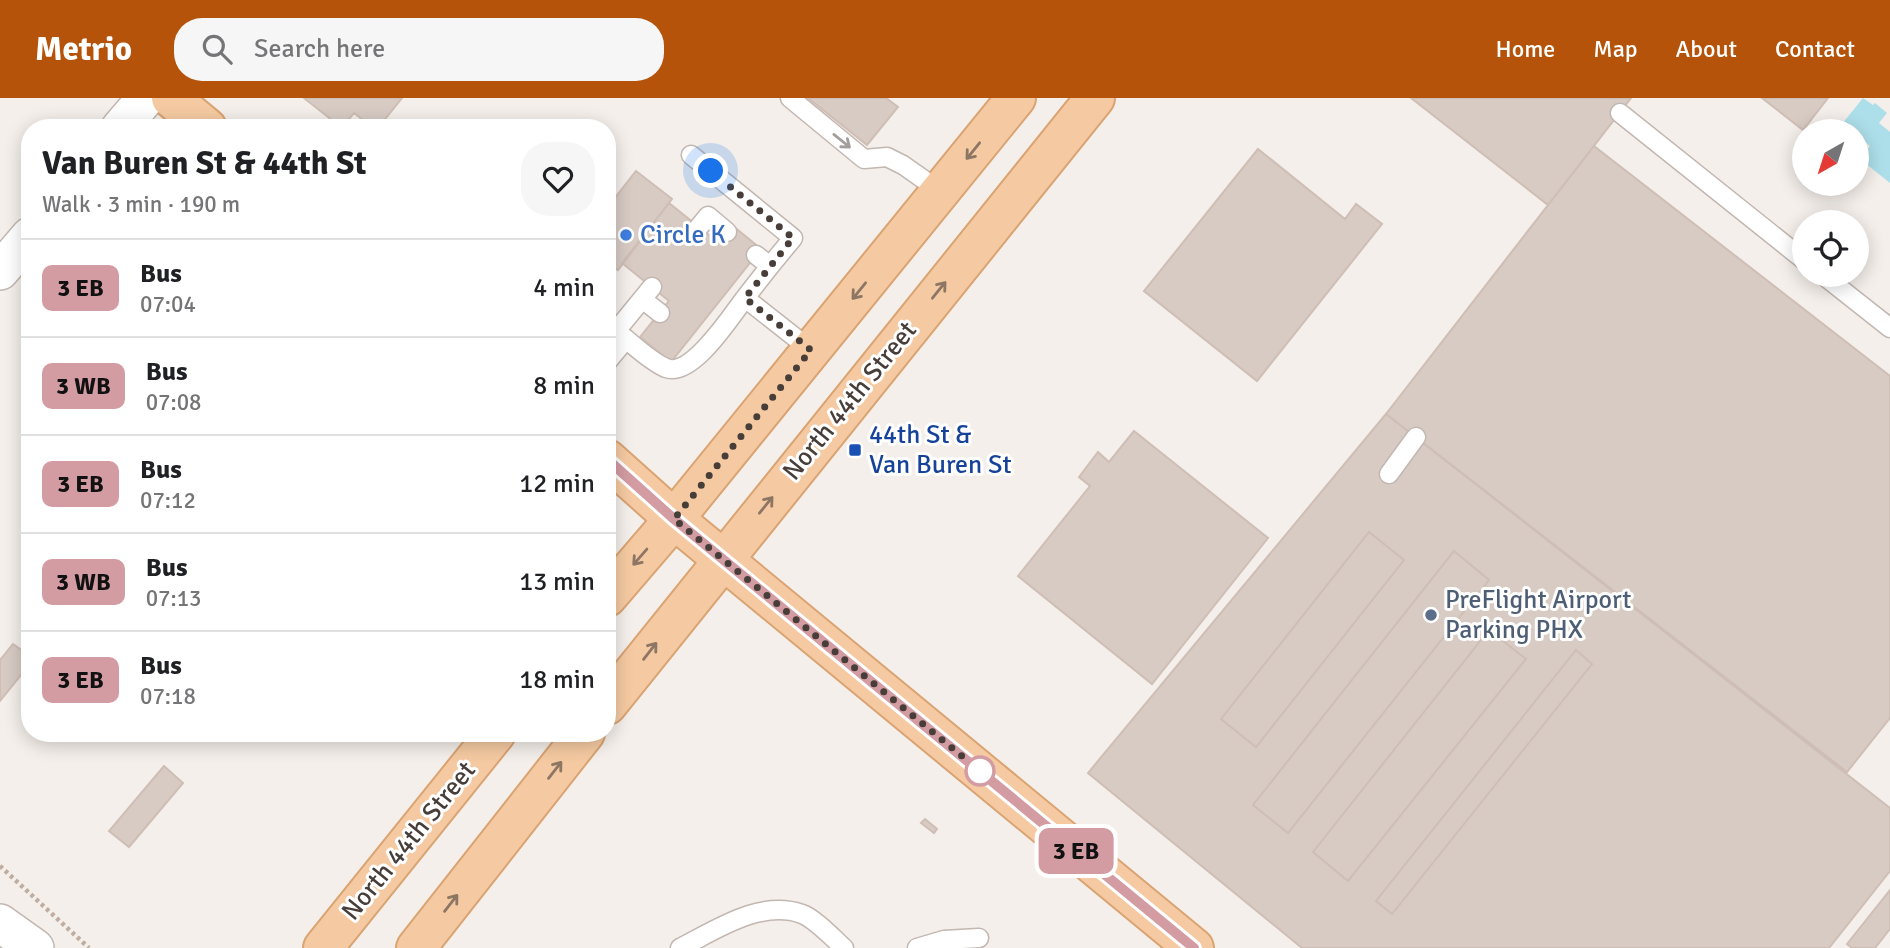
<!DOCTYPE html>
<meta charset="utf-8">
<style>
body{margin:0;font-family:Signika,sans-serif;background:#f6f6f6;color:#202124;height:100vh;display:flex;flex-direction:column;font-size:26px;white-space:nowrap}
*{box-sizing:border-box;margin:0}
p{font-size:23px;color:#757577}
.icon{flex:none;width:38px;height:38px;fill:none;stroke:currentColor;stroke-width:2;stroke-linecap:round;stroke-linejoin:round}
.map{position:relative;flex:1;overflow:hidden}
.drawer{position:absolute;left:21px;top:21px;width:595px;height:623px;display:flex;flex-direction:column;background:#fff;border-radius:28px;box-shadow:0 4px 18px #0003}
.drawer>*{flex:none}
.badge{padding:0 14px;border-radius:10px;font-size:24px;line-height:46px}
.needle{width:46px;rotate:219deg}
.buttons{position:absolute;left:1792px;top:21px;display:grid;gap:14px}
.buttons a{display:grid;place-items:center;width:77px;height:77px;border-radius:50%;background:#fff;box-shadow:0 4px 18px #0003;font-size:35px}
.you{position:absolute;width:35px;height:35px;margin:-18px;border:5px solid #fff;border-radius:50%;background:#1a73e8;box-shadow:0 0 0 10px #1a73e833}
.map>.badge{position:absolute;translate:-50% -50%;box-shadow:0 0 0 4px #fff}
.round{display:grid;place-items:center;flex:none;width:74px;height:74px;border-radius:28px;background:#f6f6f6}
.summary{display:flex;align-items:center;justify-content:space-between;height:119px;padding:0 21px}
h1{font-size:33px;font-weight:800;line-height:52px}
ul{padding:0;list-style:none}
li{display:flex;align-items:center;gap:21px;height:98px;padding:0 21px;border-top:2px solid #e0e0e0}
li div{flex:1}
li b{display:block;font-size:26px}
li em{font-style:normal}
li .badge{min-width:77px;font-weight:700;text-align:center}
header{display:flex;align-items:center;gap:42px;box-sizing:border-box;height:98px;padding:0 35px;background:#b45309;color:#fff}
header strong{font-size:33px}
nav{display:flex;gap:38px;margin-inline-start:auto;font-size:24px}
.search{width:490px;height:63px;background:#f6f6f6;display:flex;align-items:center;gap:18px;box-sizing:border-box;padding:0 24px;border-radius:28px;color:#757577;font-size:26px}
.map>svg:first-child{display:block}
</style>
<header>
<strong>Metrio</strong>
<div class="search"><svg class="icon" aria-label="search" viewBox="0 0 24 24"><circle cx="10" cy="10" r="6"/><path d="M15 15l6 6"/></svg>Search here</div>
<nav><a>Home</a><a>Map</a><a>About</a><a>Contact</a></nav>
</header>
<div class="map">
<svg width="1890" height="850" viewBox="0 0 1890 850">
<rect width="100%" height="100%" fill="#f4efea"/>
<path fill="#addfea" d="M1863 0 1873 7 1875 5 1887 15 1879 25 1890 34V85L1860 61 1870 48 1857 37V33H1852L1842 26Z"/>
<path fill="#d7cbc4" stroke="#cfbeb5" stroke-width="2" d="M304 0H402L378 30H373L354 15 342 30Z
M808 0H886L898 9 867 47Z
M1411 0H1631L1594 48 1890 278V620L1847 674 1386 316 1548 107Z
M1411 0H1631L1548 107Z
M1762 0H1828L1803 32Z
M1594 48 1890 278V620L1847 674 1386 316Z
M1258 51 1345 121 1356 106 1382 126 1257 283 1144 193Z
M636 73 672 101 618 172 607 164V110Z
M669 105 719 145 733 128 761 151 671 264 640 239 669 203 622 165Z
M1386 316 1890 710V773L1829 850H1302L1088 675Z
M1134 333 1268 440 1152 586 1018 478 1090 388 1079 379 1098 354 1109 364Z
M1369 434 1404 462 1256 649 1221 621Z
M1454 453 1489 482 1288 735 1253 707Z
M1489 532 1526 561 1348 783 1313 754Z
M13 546 30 558V566L0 603V562Z
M1576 552 1592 566 1392 816 1376 803Z
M164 668 183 685 129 749 109 733Z
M925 721 937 731 934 735 921 725Z
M1890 792V831L1875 850H1852L1847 846Z"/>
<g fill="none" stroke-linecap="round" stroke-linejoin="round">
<g stroke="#c2b7b1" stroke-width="21">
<path id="service" d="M790 0 864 61 887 59 903 67 940 93
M1620 15 1804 162
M691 57 793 140 770 168
M699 129 708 118 727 134
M1823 177 1890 230
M745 200 770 168 756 157
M642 201 660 215
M626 241 616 233 652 189
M607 264 626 241C638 251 652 264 666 270 692 280 731 218 745 200L811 252
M1389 376 1416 339
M680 850C716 832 760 801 802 816 814 820 834 841 844 850
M917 850 944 842 979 840"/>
</g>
<g stroke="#c2b7b1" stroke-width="40">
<path id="minor" d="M120 30 146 0
M0 173 30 138
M0 825 35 850"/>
</g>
<g stroke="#daa372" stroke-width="42">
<path id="primary" d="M171 0 207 30
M607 361 674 421 1194 850
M607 499 674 421 1016 0
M607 607 1095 0
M323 850 496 635
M416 850 585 635"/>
</g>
<path stroke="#bfada0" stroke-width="4.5" stroke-dasharray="3.5 3.5" stroke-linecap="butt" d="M25 460 30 464
M242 635 250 641 255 635
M0 768 89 850"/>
<use href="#service" stroke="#fff" stroke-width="18"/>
<use href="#minor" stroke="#fff" stroke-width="37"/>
<use href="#primary" stroke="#f5caa2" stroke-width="38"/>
</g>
<defs><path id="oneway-shaft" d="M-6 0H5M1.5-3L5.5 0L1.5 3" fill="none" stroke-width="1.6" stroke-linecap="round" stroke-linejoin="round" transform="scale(1.75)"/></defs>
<use stroke="#a39e9c" href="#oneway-shaft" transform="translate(842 43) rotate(39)"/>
<g stroke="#8d7663">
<use href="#oneway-shaft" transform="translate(973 53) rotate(129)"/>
<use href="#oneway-shaft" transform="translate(939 192) rotate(-51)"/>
<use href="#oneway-shaft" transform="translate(859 193) rotate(129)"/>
<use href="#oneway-shaft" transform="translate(766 407) rotate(-51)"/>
<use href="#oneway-shaft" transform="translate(640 459) rotate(131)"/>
<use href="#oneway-shaft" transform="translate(650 553) rotate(-52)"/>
<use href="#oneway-shaft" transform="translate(555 672) rotate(-52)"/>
<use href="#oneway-shaft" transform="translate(451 805) rotate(-52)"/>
</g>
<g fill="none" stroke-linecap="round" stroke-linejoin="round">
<g stroke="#fff" stroke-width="16">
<path id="line" d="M607 361 674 421 1194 850"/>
</g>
<use href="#line" stroke="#d39ca3" stroke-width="10"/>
<path stroke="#473e39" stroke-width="7" stroke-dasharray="0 12.6" d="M711 73 793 140 745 200 811 252 674 421 980 673"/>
</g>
<circle fill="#3f7fe0" stroke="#fff" stroke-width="2.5" cx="626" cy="137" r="7"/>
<rect fill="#1a4fb4" stroke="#fff" stroke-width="2.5" x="848" y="345" width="14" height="14" rx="3.5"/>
<circle fill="#5c6f8a" stroke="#fff" stroke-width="2.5" cx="1431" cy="517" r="7"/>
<circle fill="#fff" stroke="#d39ca3" stroke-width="3.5" cx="980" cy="673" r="14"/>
<g text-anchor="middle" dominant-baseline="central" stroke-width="6" stroke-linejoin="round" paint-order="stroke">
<g font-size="26" fill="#366cbe" stroke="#fff" text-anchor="start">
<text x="640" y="137">Circle K</text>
</g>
<g font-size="26" fill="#473e39" stroke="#fff">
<text transform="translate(850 303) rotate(-51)">North 44th Street</text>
<text transform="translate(409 743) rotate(-51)">North 44th Street</text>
</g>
<g font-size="26" fill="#164399" stroke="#fff" text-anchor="start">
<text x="869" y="337">44th St &amp;<tspan x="869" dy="30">Van Buren St</tspan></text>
</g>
<g font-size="26" fill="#4e5e75" stroke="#fff" text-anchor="start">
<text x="1445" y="502">PreFlight Airport<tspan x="1445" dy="30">Parking PHX</tspan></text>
</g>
</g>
</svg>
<div class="buttons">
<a><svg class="needle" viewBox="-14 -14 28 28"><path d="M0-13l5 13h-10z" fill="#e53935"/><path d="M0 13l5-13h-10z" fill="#757577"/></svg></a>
<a><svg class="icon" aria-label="locate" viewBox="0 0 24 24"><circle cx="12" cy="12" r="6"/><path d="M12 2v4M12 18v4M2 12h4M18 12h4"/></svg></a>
</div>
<div class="you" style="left:711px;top:73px"></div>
<b class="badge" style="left:1076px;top:753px;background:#d39ca3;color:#111">3 EB</b>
<section class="drawer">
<div class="summary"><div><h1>Van Buren St &amp; 44th St</h1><p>Walk · 3 min · 190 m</p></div><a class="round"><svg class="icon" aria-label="heart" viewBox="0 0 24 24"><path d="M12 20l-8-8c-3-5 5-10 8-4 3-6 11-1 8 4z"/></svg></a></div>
<ul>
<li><span class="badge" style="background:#d39ca3;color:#111">3 EB</span><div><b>Bus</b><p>07:04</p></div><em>4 min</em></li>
<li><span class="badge" style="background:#d39ca3;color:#111">3 WB</span><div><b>Bus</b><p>07:08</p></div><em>8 min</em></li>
<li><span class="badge" style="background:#d39ca3;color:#111">3 EB</span><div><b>Bus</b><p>07:12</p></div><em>12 min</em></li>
<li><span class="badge" style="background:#d39ca3;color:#111">3 WB</span><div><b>Bus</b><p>07:13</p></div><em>13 min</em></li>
<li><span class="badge" style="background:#d39ca3;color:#111">3 EB</span><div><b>Bus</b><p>07:18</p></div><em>18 min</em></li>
</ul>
</section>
</div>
